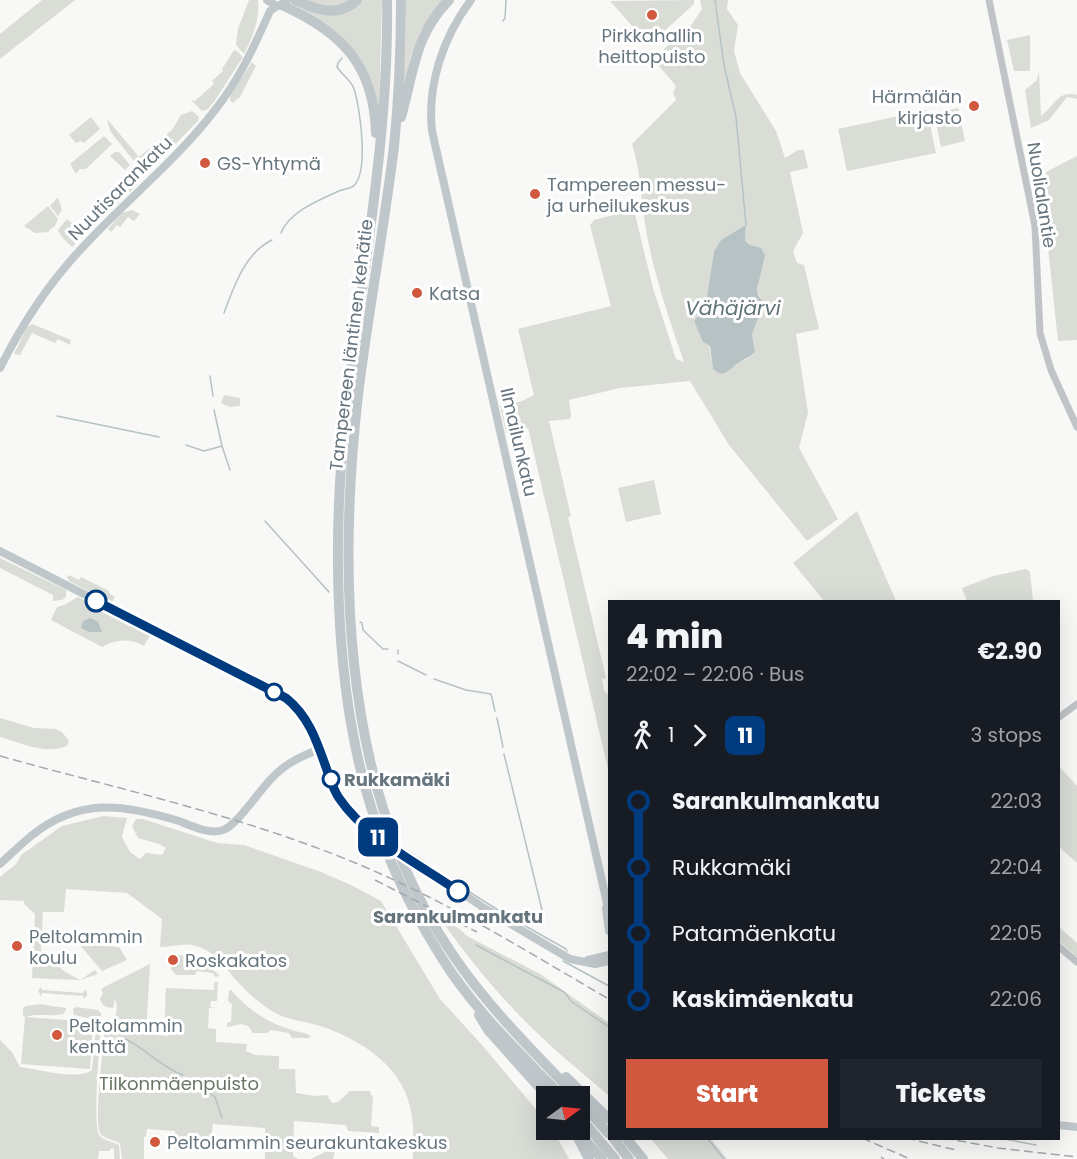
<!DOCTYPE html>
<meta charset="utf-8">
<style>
body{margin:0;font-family:Poppins,sans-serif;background:#20242c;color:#f1f3f6;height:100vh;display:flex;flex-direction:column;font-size:22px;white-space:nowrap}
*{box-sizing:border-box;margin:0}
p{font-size:20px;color:#9ea1a6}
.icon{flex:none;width:33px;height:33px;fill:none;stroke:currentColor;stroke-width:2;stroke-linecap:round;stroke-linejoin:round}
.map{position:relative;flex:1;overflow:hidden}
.side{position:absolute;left:608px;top:600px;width:452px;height:540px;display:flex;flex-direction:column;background:#171b24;border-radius:0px;box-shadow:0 6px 24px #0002}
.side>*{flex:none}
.badge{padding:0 12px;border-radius:9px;font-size:21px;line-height:39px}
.needle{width:39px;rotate:75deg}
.fabs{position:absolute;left:536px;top:1086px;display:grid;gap:12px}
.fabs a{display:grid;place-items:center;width:54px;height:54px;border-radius:0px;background:#171b24;box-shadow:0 6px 24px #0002;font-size:30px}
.map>.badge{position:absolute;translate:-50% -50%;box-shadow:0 0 0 3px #fff}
.legs{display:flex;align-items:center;gap:9px;height:66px;padding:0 18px;font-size:20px}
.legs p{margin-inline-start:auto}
.headline{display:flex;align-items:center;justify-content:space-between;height:102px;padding:0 18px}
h1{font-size:33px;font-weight:800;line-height:45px}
.cta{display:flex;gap:12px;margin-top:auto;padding:12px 18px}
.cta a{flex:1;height:69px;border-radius:0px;background:#cf583f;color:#fff;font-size:24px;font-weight:800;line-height:69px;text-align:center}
.cta a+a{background:#20242c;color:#f1f3f6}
ul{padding:0 18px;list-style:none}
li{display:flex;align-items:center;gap:21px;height:66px;font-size:22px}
li i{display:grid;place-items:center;width:9px;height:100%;margin:0 8px;background:currentColor}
li i::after{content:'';width:15px;height:15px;margin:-8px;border:4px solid;border-radius:50%;background:#171b24}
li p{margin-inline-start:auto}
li:first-child i{background:linear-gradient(#0000 50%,currentColor 0)}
li:last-child i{background:linear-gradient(currentColor 50%,#0000 0)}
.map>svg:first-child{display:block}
</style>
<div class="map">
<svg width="1077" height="1159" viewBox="0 0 1077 1159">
<rect width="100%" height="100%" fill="#f8f8f6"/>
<path fill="#d9ddd6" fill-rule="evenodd" d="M42 0H75L0 59V34Z
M249 0H258C260 20 253 36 244 54L236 45 238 29Z
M303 0H352C330 13 326 9 303 0Z
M360 0H382L379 108 365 68 303 11 304 8 329 15Z
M406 0H444L420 32 410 58 402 105 406 39Z
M694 0V4L649 45 610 1Z
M700 0H728L727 9 738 25 734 51 740 73 776 131 785 158 798 150H804L808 168 790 172 803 233 793 251 797 263 804 265 819 329 796 334 808 413 799 448 838 519 807 541 729 445 690 381 620 388 569 400 571 415 570 419 549 421 571 516 568 517 606 678 602 679 604 691 609 695V773L528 428 506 433 500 406 522 401 534 395 518 329 611 306 590 225 594 220 634 210 653 288 676 359 684 362C669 319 654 275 646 230 641 201 641 172 632 144L676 100 673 93 676 86 653 59 692 24 702 9ZM746 226 745 241 750 245 760 272 757 292 764 303 752 334 755 352C744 364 727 366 713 369L709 346 694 322 705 309 714 251 721 240Z
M1030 35V71H1014L1007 40Z
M234 50 237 51 243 57 214 102 208 109 202 111 191 100 195 101 214 84 212 81 223 71 222 69Z
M252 62 256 66 240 97 233 103 230 100V96Z
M1039 71 1041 116C1055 105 1058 90 1077 95V99L1067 97 1049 120 1031 128 1025 90 1037 80Z
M958 108 965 141 941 147 934 114Z
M927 110 936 153 847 171 838 129Z
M192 111 199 117 198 121 145 175 110 131 107 119 139 157 172 130 181 115Z
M91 117 100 129 84 143 81 141 76 143 69 135Z
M104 136 112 144 86 169H80L76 174 70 164Z
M115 152H119L130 165 125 170 110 156Z
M1077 156V340L1058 341 1045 219 1046 172Z
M132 172 138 184 72 247 61 236 58 230 67 219 76 227Z
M58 197 62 210 58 216 50 206Z
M48 206 58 219 55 226 49 230V232L35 233 24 226Z
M132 210 140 214 134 221 128 217 120 227 117 225 111 232 108 229 122 213Z
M32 324 71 340 70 345 58 339 55 343 32 333 20 355 14 354 27 327Z
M224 395 240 398V406L230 407 221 403Z
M654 480 661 514 626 522 618 488Z
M857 511 896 601H824L793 563Z
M0 558 66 590V597L62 600 53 601V595L0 568Z
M1026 569 1030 572 1033 601H967L962 588 993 576Z
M69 575 79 580 81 577 109 591V593L115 597 112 602 108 601 69 581 67 577Z
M78 597 150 635 144 646C130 638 116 639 102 647L51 620 57 607 64 605Z
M0 718 34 728 56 729 62 732 69 741 67 746C46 755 21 743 0 737Z
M1058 765 1077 786V863L1058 846Z
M103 816 127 818 122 837 130 852 140 859 146 853 162 855 166 848 159 844 138 838 132 826 136 819H143L217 843 244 845 321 872 351 885 381 901 440 999 482 1045 546 1121V1130H553L569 1159H413C413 1145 414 1131 412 1118 407 1069 363 1040 320 1026 304 1021 286 1020 272 1011 259 1003 247 992 237 981 224 967 216 951 196 946 184 942 172 947 160 947L162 919 127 893 66 889 64 912H43L41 951 65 972 80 980 95 970 98 974 80 980 32 978 35 914 24 904V901L0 900V877L16 864 21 855 62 826Z
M439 917 461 930 467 936 540 974 609 1023V1096C584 1074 557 1053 533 1029 498 995 467 957 439 917Z
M1058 926 1077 943V957L1058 940Z
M79 944 119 947 127 960 102 971Z
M179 955 201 959 220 976 215 977 213 973 197 971 195 975H176L171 969V961L169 959 175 963 177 960 172 956Z
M150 964 146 1034 168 1036C164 1022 165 1003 166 988L214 990V982H218L217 1001H211L210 1007 217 1008H209L208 1028 216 1029V1042L247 1044 246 1051 255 1055 279 1056V1069H295L296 1093 315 1096 327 1095 332 1103 338 1102 350 1091H370L371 1095 373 1096 371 1126 379 1127V1133L348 1131 346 1125 294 1121 293 1156 298 1159H265V1128L213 1124 211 1141H191V1149L176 1147 175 1131 147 1129 146 1136 144 1137V1159H122L120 1144C115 1139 103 1139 100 1133 94 1119 103 1053 104 1034H107L108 1028 112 1026C115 1016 119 1010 115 999L113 1008C105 1007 102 1006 100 999L103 993 101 990 104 987Z
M41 987 42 990 83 993 84 990 87 992V996L83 999V996L42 993 41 997 38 990Z
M231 990C246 1008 266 1022 289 1029 296 1032 305 1032 311 1036L309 1038H292L289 1033 271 1030 267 1033H253L248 1026 242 1024 227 1027V1023L231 1022 232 1004 228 1001 229 990Z
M42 1004C51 1007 58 1006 66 1008V1010L63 1014C51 1017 37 1013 26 1017L93 1022 90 1069 21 1064 25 1017 23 1015V1008L26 1006Z
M76 1007 98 1010 101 1013C101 1034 92 1122 99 1135 103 1141 113 1141 119 1145L120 1159H114V1149L111 1148 110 1151H99L98 1159H0V1040L12 1052 20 1067C38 1069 77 1081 92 1070L97 1020 74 1015 73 1009Z
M651 1139H711L727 1159H668Z
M328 1148 335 1149 333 1159H311L327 1151Z"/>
<path fill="#b7c2c5" d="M746 225 745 241 750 245 761 248 765 255 757 289 758 295 764 303 752 334 755 352C749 358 744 359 738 363 728 370 724 379 713 369L710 346 703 342 694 321 705 309 714 251 721 240Z
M91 618 98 622 102 632H89L81 628 83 621Z"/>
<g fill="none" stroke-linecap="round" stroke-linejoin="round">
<path stroke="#b7c2c5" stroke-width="1.5" d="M715 0 716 6
M716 8 724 65 736 117 746 225
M503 21 505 18 506 0
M281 233C289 212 319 200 339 191 343 189 348 189 352 187 370 176 360 107 354 89 351 80 342 75 337 67L338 63 342 58
M224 313C234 286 245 253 272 240
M210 376 213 396
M214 410 222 446 230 470
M57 416 159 437
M186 445 204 451 222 446
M265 521 329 592
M360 622 362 623 363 630 383 649H388
M398 650V654
M398 661 426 675
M434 679 466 690 491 694 495 711
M497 718 503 747
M504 754 544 918 541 923
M408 851 425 862
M468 891 509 917
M513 919 566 949 567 951
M476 945 564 992 572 1002 609 1027
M563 961 609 986
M123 1038C145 1047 160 1067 183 1075
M190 1079 215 1097 222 1118
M707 1138 724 1159
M999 1138 1036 1145"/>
<path stroke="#c0c4c7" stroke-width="7" d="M989 0 1035 226 1040 333 1051 370 1077 427
M1058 718 1077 704
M1058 946 1077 962"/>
<path stroke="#c0c7ca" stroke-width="8" d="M0 368C22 324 48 284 82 248 125 201 176 161 215 110 239 80 254 47 270 11L277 6
M0 551 286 698C317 724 319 762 337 795 343 806 352 816 360 824L484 908 570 959 595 964 609 961
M0 864C10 855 20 845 31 836 79 797 124 804 179 821 192 826 209 835 223 830 238 825 261 787 276 774 288 762 303 756 319 749
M588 960 609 955"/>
<path stroke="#c0c7ca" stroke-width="8" d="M267 0 277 6 282 5 287 0
M471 0C443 37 427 85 432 131L609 912
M606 908 609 931
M1058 1125 1077 1127"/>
<path stroke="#c0c7ca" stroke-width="10" d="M295 0C316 10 338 18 357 0
M387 0C389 133 364 263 348 395 332 523 332 684 371 807 387 859 411 909 440 955 472 1008 519 1052 561 1096
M401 0C401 49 399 98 394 146 384 230 368 312 358 395 337 581 344 797 453 955 488 1007 533 1051 576 1096
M282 5C341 32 374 64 376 133
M401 117C414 72 414 36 449 0
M479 1015 488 1030 547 1096
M566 1077 609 1119
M579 1100 609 1134
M579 1116 615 1159
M576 1130 602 1159
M578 1138 589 1159
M613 1138 629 1159
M626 1138 643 1159"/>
<path stroke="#a2a8ad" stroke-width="1.5" stroke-dasharray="9 4.5" stroke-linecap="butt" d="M0 756C122 790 248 817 365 867 450 903 529 953 609 999
M375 880 477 932
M862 1138 910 1159
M906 1138 956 1150
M944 1138 998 1148 1077 1157
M881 1157 884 1159"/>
</g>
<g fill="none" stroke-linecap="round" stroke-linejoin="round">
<g stroke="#fff" stroke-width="14">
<path id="line-1" d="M96 601 286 698C310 717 318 745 328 773 331 781 334 791 339 798 365 837 419 864 458 891"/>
</g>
<use href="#line-1" stroke="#003b80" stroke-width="9"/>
</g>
<g fill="#cf583f" stroke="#fff" stroke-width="2">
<circle cx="652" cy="15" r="6"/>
<circle cx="974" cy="106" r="6"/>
<circle cx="205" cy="163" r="6"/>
<circle cx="535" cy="194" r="6"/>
<circle cx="417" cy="293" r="6"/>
<circle cx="17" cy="946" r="6"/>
<circle cx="173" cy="960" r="6"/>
<circle cx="57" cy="1035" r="6"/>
<circle cx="155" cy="1142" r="6"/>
</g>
<g fill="#fff" stroke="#003b80" stroke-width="3">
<circle cx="96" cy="601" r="10"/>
<circle cx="274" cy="692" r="8"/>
<circle cx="331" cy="779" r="8"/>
<circle cx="458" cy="891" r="10"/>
</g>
<g text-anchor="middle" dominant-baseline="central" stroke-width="6" stroke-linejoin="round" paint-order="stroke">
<g font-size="18" fill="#66757e" stroke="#fff" text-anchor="start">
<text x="652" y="35" text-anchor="middle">Pirkkahallin<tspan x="652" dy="21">heittopuisto</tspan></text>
<text x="962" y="96" text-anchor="end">Härmälän<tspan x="962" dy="21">kirjasto</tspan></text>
<text x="217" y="163">GS-Yhtymä</text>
<text x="547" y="184">Tampereen messu-<tspan x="547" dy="21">ja urheilukeskus</tspan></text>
<text x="429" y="293">Katsa</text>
<text x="29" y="936">Peltolammin<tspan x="29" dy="21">koulu</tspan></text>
<text x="185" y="960">Roskakatos</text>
<text x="69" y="1025">Peltolammin<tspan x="69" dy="21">kenttä</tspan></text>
<text x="167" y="1142">Peltolammin seurakuntakeskus</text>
</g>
<g font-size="18" fill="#66757e" stroke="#fff">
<text transform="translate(120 188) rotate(-45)">Nuutisarankatu</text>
<text transform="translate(1042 195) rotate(81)">Nuolialantie</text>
<text transform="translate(351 345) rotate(-83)">Tampereen läntinen kehätie</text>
<text transform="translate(519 442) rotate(77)">Ilmailunkatu</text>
</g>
<g font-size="18" font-weight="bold" fill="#66757e" stroke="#fff" text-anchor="start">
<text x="344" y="779">Rukkamäki</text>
<text x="458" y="916" text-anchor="middle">Sarankulmankatu</text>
</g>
<g font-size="18" fill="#697665" stroke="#fff">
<text x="179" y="1083">Tilkonmäenpuisto</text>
</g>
<g font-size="20" font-style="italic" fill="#617378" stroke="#fff">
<text x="733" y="308">Vähäjärvi</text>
</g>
</g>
</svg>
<div class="fabs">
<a><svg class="needle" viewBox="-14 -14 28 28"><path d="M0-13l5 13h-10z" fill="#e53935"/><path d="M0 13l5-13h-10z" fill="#9ea1a6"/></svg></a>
</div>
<b class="badge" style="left:378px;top:837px;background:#003b80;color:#fff">11</b>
<section class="side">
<div class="headline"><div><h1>4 min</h1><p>22:02 – 22:06 · Bus</p></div><b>€2.90</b></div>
<div class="legs"><svg class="icon" aria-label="walk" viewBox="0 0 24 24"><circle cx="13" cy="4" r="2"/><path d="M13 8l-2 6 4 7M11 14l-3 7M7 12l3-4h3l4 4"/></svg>1<svg class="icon" aria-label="forward" viewBox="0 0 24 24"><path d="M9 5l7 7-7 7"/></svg><b class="badge" style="background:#003b80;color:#fff">11</b><p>3 stops</p></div>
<ul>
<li><i style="color:#003b80"></i><b>Sarankulmankatu</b><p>22:03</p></li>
<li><i style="color:#003b80"></i><span>Rukkamäki</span><p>22:04</p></li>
<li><i style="color:#003b80"></i><span>Patamäenkatu</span><p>22:05</p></li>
<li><i style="color:#003b80"></i><b>Kaskimäenkatu</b><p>22:06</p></li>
</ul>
<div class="cta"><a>Start</a><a>Tickets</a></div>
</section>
</div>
